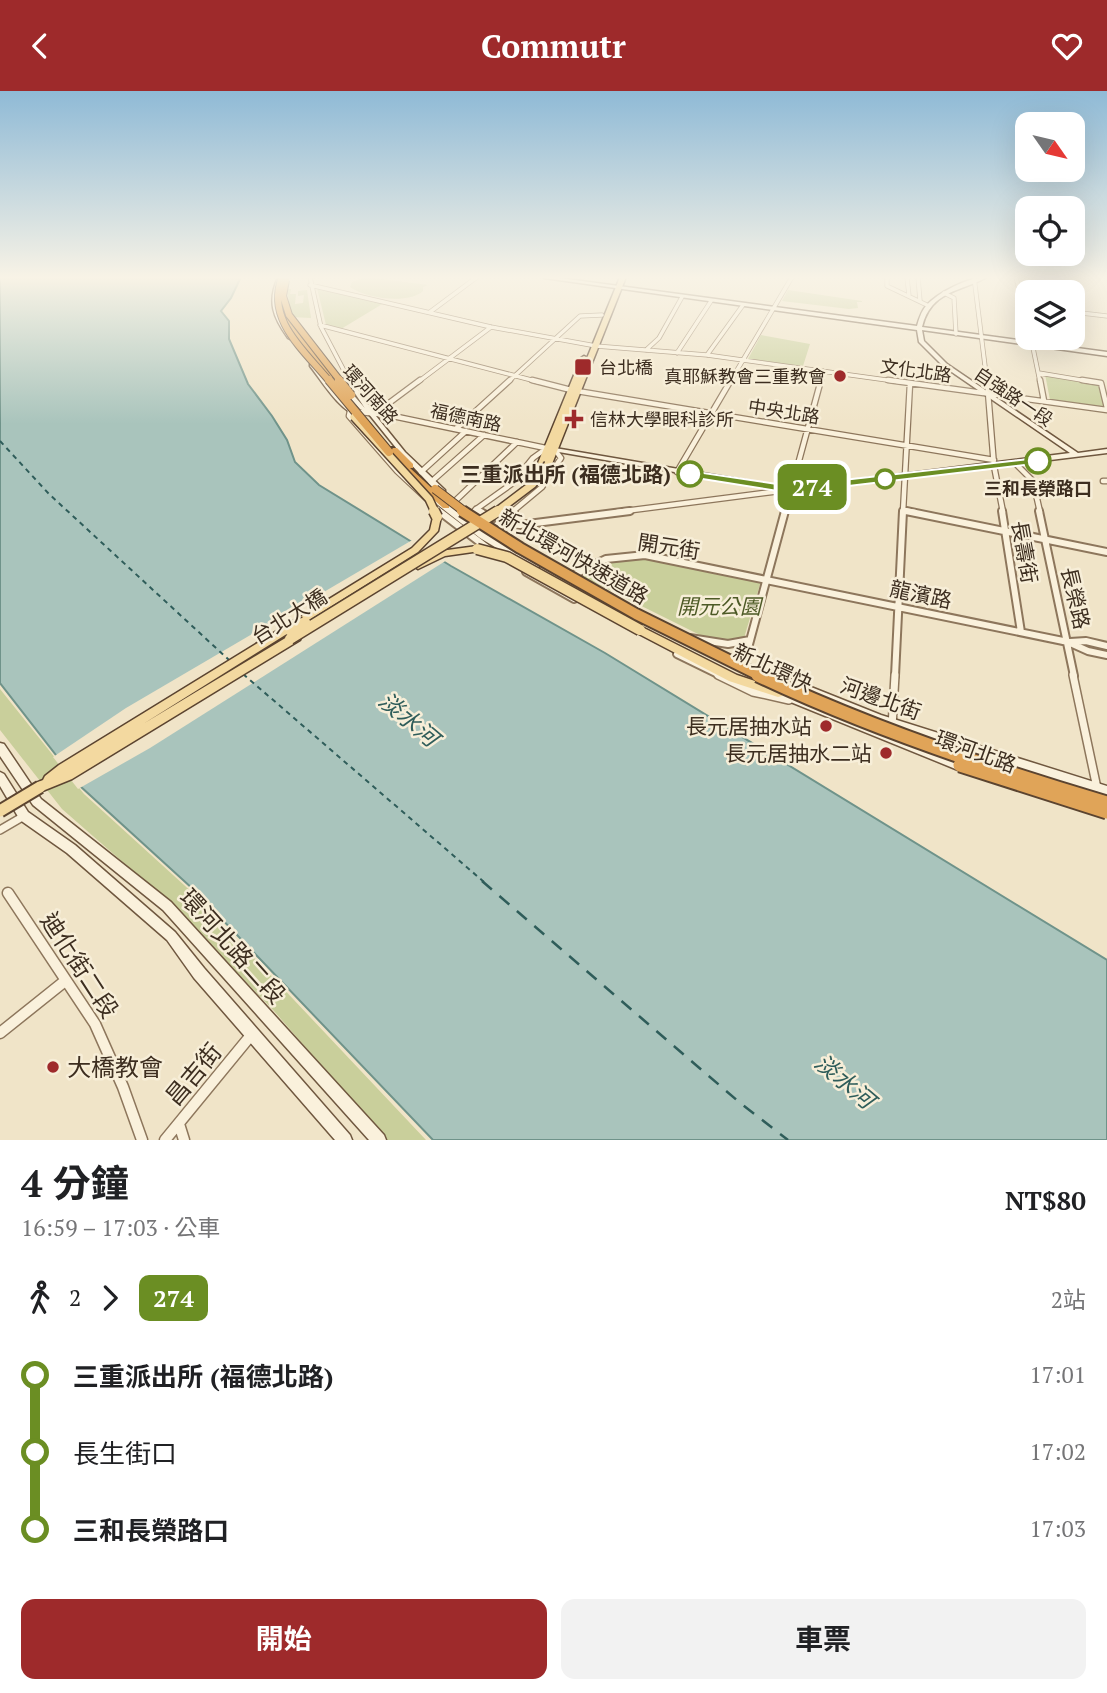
<!DOCTYPE html>
<html lang="zh-TW">
<meta charset="utf-8">
<style>
body{margin:0;font-family:"PT Serif","Noto Sans TC",serif;background:#f2f2f2;color:#202124;height:100vh;display:flex;flex-direction:column;font-size:26px;white-space:nowrap}
*{box-sizing:border-box;margin:0}
p{font-size:23px;color:#757577}
.icon{flex:none;width:38px;height:38px;fill:none;stroke:currentColor;stroke-width:2;stroke-linecap:round;stroke-linejoin:round}
.map{position:relative;height:1049px;overflow:hidden}
.sheet{display:flex;flex-direction:column;background:#fff;flex:1}
.sheet>*{flex:none}
.badge{padding:0 14px;border-radius:10px;font-size:24px;line-height:46px}
.needle{width:46px;rotate:124deg}
.controls{position:absolute;left:1015px;top:21px;display:grid;gap:14px}
.controls a{display:grid;place-items:center;width:70px;height:70px;border-radius:14px;background:#fff;box-shadow:0 7px 28px #0002;font-size:35px}
.map>.badge{position:absolute;translate:-50% -50%;box-shadow:0 0 0 4px #fff}
.legs{display:flex;align-items:center;gap:10px;height:77px;padding:0 21px;font-size:23px}
.legs p{margin-inline-start:auto}
.head{display:flex;align-items:center;justify-content:space-between;height:119px;padding:0 21px}
h1{font-size:38px;font-weight:700;line-height:52px}
.primary-button{display:flex;gap:14px;margin-top:auto;padding:14px 21px}
.primary-button a{flex:1;height:80px;border-radius:14px;background:#9e2a2b;color:#fff;font-size:28px;font-weight:700;line-height:80px;text-align:center}
.primary-button a+a{background:#f2f2f2;color:#202124}
ul{padding:0 21px;list-style:none}
li{display:flex;align-items:center;gap:24px;height:77px;font-size:26px}
li i{display:grid;place-items:center;width:10px;height:100%;margin:0 9px;background:currentColor}
li i::after{content:'';width:18px;height:18px;margin:-9px;border:5px solid;border-radius:50%;background:#fff}
li p{margin-inline-start:auto}
li:first-child i{background:linear-gradient(#0000 50%,currentColor 0)}
li:last-child i{background:linear-gradient(currentColor 50%,#0000 0)}
header{display:flex;justify-content:space-between;align-items:center;height:91px;padding:0 21px;background:#9e2a2b;color:#fff;font-size:32px;font-weight:700}
.map>svg:first-child{display:block}
</style>
<header><svg class="icon" aria-label="back" viewBox="0 0 24 24"><path d="M15 5l-7 7 7 7"/></svg>Commutr<svg class="icon" aria-label="heart" viewBox="0 0 24 24"><path d="M12 20l-8-8c-3-5 5-10 8-4 3-6 11-1 8 4z"/></svg></header>
<div class="map">
<svg width="1107" height="1049" viewBox="0 0 1107 1049">
<rect width="100%" height="100%" fill="#f0e4c8"/>
<path fill="#c9cf9b" d="M366 186 428 194 423 196V200C407 214 366 207 350 196L352 191Z
M317 197 384 212 341 238 326 234Z
M287 198H291L290 203H296L295 213 303 212 304 204 298 205V200L307 199 311 227 291 226Z
M788 199 862 210V211H857L858 217 849 218 782 210Z
M761 244 810 253 803 275 748 268Z
M1045 283 1099 292 1104 316 1050 309Z
M628 466 650 467 761 490 744 547 733 550 702 545 579 484 600 472Z
M0 598 84 703 195 804 426 1049H386L274 920 172 814 62 718 0 639Z"/>
<path fill="#a9c4bc" stroke="#6f938a" stroke-width="2" d="M0 186H241L231 207 221 220 229 230V248L248 293 272 325 287 349 295 371 319 394 451 475 605 562 1107 869V1049H433L194 799 80 695 0 592Z"/>
<path fill="#f0e4c8" d="M414 448 447 469 150 657 78 698 53 666 126 617Z"/>
<g fill="none" stroke-linecap="round" stroke-linejoin="round">
<path stroke="#2f5d5a" stroke-width="2" stroke-dasharray="5 4.5" stroke-linecap="butt" d="M0 350 49 403 229 569
M243 583 484 791"/>
<path stroke="#2f5d5a" stroke-width="2.5" stroke-dasharray="13 10" stroke-linecap="butt" d="M482 790 739 1011 788 1049"/>
<g stroke="#8d765c" stroke-width="5">
<path id="street-far4" d="M310 186 321 236 350 291
M887 186V195L929 215
M907 186 909 205
M918 186 920 210
M974 186 987 291
M1016 186 1027 232
M310 194 491 236 596 255 707 264 901 291
M944 202 954 207 956 243
M430 221 477 186
M1073 221 1107 225
M320 234 539 291
M1031 247 1040 291
M646 259 659 247 682 206
M677 262 711 210
M707 264 743 214
M1039 282 1093 291
M418 291 491 236
M508 291 580 225 602 224
M730 291 792 186
M820 291 823 280"/>
</g>
<g stroke="#8d765c" stroke-width="7">
<path id="street-far3" d="M349 289 370 321
M532 289 571 299 994 369
M888 289 1107 319
M987 289 994 375 1003 421
M1040 289 1044 310
M1082 289 1101 292 1107 317
M372 321 381 318 420 289
M456 338 510 289
M1015 372 1033 390 1040 421
M421 381 466 340
M677 381 731 289
M1103 390H1107
M431 391 484 344
M454 411 517 351
M476 418 482 421
M475 419 513 392 533 367 547 357
M903 419 915 421
M441 421 397 380 349 325 350 320 388 324 555 359 561 367 542 396 512 421
M617 421 788 399
M785 421 821 289
M903 421 910 292"/>
</g>
<g stroke="#8d765c" stroke-width="10">
<path id="street-far2" d="M439 420 490 459
M479 420 491 427
M906 420 1107 461
M1002 420 1021 541
M1039 420 1074 585
M501 433 520 434 630 420
M491 439 514 420
M526 481 574 508
M571 485 606 468 645 464 1068 551 1088 560 1107 564
M690 547 728 553 750 549
M1070 551 1086 550 1107 555
M677 563 722 585
M744 572 785 420
M895 585 903 420"/>
</g>
<g stroke="#8d765c" stroke-width="10">
<path id="street-far1" d="M718 584 753 601 789 609
M1073 584 1097 697
M892 636 895 584
M0 739 24 725"/>
</g>
<g stroke="#8d765c" stroke-width="13">
<path id="street" d="M8 802 95 933 123 996 142 1049
M0 942 65 890
M179 1033 184 1049
M165 1049 252 943"/>
</g>
<g stroke="#6f573f" stroke-width="3">
<path id="secondary" d="M278 186H282C273 211 278 225 293 246L290 248 288 247C273 226 267 211 278 186Z
M542 186H552L917 235C919 228 921 221 926 215 938 201 969 186 987 186 961 201 931 199 922 236L1107 261V265L922 239 924 250 947 273 1078 362 1107 358V362L790 401 553 360 552 359 555 357 790 397 1070 362 943 275 919 251 917 239 544 187Z
M310 273H314L347 314 358 322V324C341 322 321 289 310 275Z
M345 299H349L364 316 372 320 405 361 445 399V403H439L401 363 368 322 360 318 345 301Z
M434 407H440L486 443 538 474 539 476 538 478H532L480 447 434 411Z
M781 584 881 624 1107 695V705L874 630 778 591 776 588 778 585Z
M774 596 966 673 967 676 966 679 962 680 958 679 771 603 769 600 771 597Z
M0 652 4 653 41 708 171 811 384 1044 386 1049H369L163 819 33 714 0 665Z
M0 681 4 683 28 721 75 754 175 841 204 877 350 1044 352 1049H335L194 887 167 849 67 762 20 729 0 695Z"/>
</g>
<g stroke="#5b4430" stroke-width="3">
<path id="primary" d="M620 186H626L552 373 548 375 539 374 538 372 581 267 584 265 587 267 581 282Z
M437 423 441 426 438 440 418 461 143 633 292 543H300L301 546 300 549 72 688 40 701 36 700 34 696 36 692 43 689 45 685 59 674 412 457 430 439 433 426Z
M477 455 481 458 480 460 445 465 418 478 414 475 440 460Z
M640 535 737 584 782 599 783 602 782 605 778 606 729 590 637 542 635 539Z"/>
</g>
<g stroke="#5b4430" stroke-width="4">
<path id="highway" d="M281 221H285L291 232 341 294V298H335L286 233 280 222Z
M391 357H397L413 373V377H410L449 413V417H443L397 375V371H401L391 361Z"/>
</g>
<use href="#street-far4" stroke="#faf1dc" stroke-width="3.5"/>
<use href="#street-far3" stroke="#faf1dc" stroke-width="4.5"/>
<use href="#street-far2" stroke="#faf1dc" stroke-width="6"/>
<use href="#street-far1" stroke="#faf1dc" stroke-width="7"/>
<use href="#street" stroke="#faf1dc" stroke-width="10"/>
<use href="#secondary" fill="#faf1dc" fill-rule="evenodd"/>
<use href="#primary" fill="#f3d9a0" fill-rule="evenodd"/>
<use href="#highway" fill="#e0a458" fill-rule="evenodd"/>
<g stroke="#5b4430" stroke-width="10" stroke-linecap="butt">
<path id="primary-bridge-far2" d="M354 326 429 408 435 421
M496 421 533 393 548 373"/>
</g>
<g stroke="#5b4430" stroke-width="13" stroke-linecap="butt">
<path id="primary-bridge-far1" d="M434 420 437 426
M477 458 507 466 640 539
M289 539 305 531
M290 548 498 420"/>
</g>
<g stroke="#5b4430" stroke-width="15" stroke-linecap="butt">
<path id="primary-bridge" d="M0 720 40 696"/>
</g>
<g stroke="#5b4430" stroke-width="8" stroke-linecap="butt">
<path id="highway-bridge-far3" d="M282 186C265 229 305 260 330 291
M286 189 283 205 289 224 341 291"/>
</g>
<g stroke="#5b4430" stroke-width="10" stroke-linecap="butt">
<path id="highway-bridge-far2" d="M329 289 389 361
M339 289 351 304
M435 398 465 421"/>
</g>
<g stroke="#5b4430" stroke-width="14" stroke-linecap="butt">
<path id="highway-bridge-far1" d="M462 420 520 457 636 523 761 585"/>
</g>
<g stroke="#5b4430" stroke-width="17" stroke-linecap="butt">
<path id="highway-bridge" d="M758 584C870 637 988 677 1107 712
M960 674 1107 721"/>
</g>
<use href="#primary-bridge-far2" stroke="#f3d9a0" stroke-width="7"/>
<use href="#primary-bridge-far1" stroke="#f3d9a0" stroke-width="10"/>
<use href="#primary-bridge" stroke="#f3d9a0" stroke-width="11"/>
<use href="#highway-bridge-far3" stroke="#e0a458" stroke-width="6"/>
<use href="#highway-bridge-far2" stroke="#e0a458" stroke-width="8"/>
<use href="#highway-bridge-far1" stroke="#e0a458" stroke-width="10"/>
<use href="#highway-bridge" stroke="#e0a458" stroke-width="13"/>
</g>
<linearGradient id="sky" x2="0" y2="1"><stop stop-color="#8fbad6"/><stop offset="0.56" stop-color="#f8f3e6"/><stop offset="1" stop-color="#f8f3e6" stop-opacity="0"/></linearGradient>
<rect width="1107" height="333" fill="url(#sky)"/>
<path fill="#6b8e23" stroke="#fff" stroke-width="2" d="M1038 367H1042V372L790 402 690 386 685 383 690 380 790 395Z"/>
<g fill="#9e2a2b" stroke="#f7eed8" stroke-width="2.5">
<rect x="574" y="267" width="18" height="18" rx="3.5"/>
<circle cx="840" cy="285" r="7"/>
<path d="M570.5 317.5h7v7h7v7h-7v7h-7v-7h-7v-7h7z"/>
<circle cx="826" cy="635" r="7"/>
<circle cx="886" cy="662" r="7"/>
<circle cx="53" cy="976" r="7"/>
</g>
<g fill="#fff" stroke="#6b8e23" stroke-width="3.5">
<circle cx="1038" cy="370" r="12"/>
<circle cx="690" cy="383" r="12"/>
<circle cx="885" cy="388" r="9"/>
</g>
<g text-anchor="middle" dominant-baseline="central" stroke-width="5" stroke-linejoin="round" paint-order="stroke">
<g font-size="18" fill="#3d2e20" stroke="#f7eed8" text-anchor="start">
<text x="599" y="276">台北橋</text>
<text x="826" y="285" text-anchor="end">真耶穌教會三重教會</text>
<text x="590" y="328">信林大學眼科診所</text>
</g>
<g font-size="18" fill="#3d2e20" stroke="#f7eed8">
<text transform="translate(916 279) rotate(8)">文化北路</text>
<text transform="translate(371 303) rotate(48)">環河南路</text>
<text transform="translate(1014 305) rotate(34)">自強路一段</text>
<text transform="translate(784 320) rotate(9)">中央北路</text>
<text transform="translate(466 326) rotate(12)">福德南路</text>
</g>
<g font-size="18" font-weight="bold" fill="#3d2e20" stroke="#f7eed8">
<text x="1038" y="397">三和長榮路口</text>
</g>
<g font-size="21" font-weight="bold" fill="#3d2e20" stroke="#f7eed8" text-anchor="end">
<text x="671" y="383">三重派出所 (福德北路)</text>
</g>
<g font-size="21" fill="#3d2e20" stroke="#f7eed8">
<text transform="translate(669 455) rotate(9)">開元街</text>
<text transform="translate(1025 461) rotate(80)">長壽街</text>
<text transform="translate(574 465) rotate(30)">新北環河快速道路</text>
<text transform="translate(921 503) rotate(12)">龍濱路</text>
<text transform="translate(1076 507) rotate(77)">長榮路</text>
<text transform="translate(289 525) rotate(-32)">台北大橋</text>
<text transform="translate(773 576) rotate(25)">新北環快</text>
<text transform="translate(881 607) rotate(20)">河邊北街</text>
<text transform="translate(976 660) rotate(20)">環河北路</text>
</g>
<g font-size="21" font-style="italic" fill="#4d5a26" stroke="#f7eed8">
<text x="719" y="515">開元公園</text>
</g>
<g font-size="21" fill="#3d2e20" stroke="#f7eed8" text-anchor="end">
<text x="812" y="635">長元居抽水站</text>
<text x="872" y="662">長元居抽水二站</text>
</g>
<g font-size="23" font-style="italic" fill="#2f5d5a" stroke="#f7eed8">
<text transform="translate(409 628) rotate(40)">淡水河</text>
<text transform="translate(845 990) rotate(40)">淡水河</text>
</g>
<g font-size="24" fill="#3d2e20" stroke="#f7eed8">
<text transform="translate(233 855) rotate(48)">環河北路二段</text>
<text transform="translate(80 874) rotate(57)">迪化街二段</text>
<text transform="translate(193 983) rotate(-50)">昌吉街</text>
</g>
<g font-size="24" fill="#3d2e20" stroke="#f7eed8" text-anchor="start">
<text x="67" y="976">大橋教會</text>
</g>
</g>
</svg>
<div class="controls">
<a><svg class="needle" viewBox="-14 -14 28 28"><path d="M0-13l5 13h-10z" fill="#e53935"/><path d="M0 13l5-13h-10z" fill="#757577"/></svg></a>
<a><svg class="icon" aria-label="locate" viewBox="0 0 24 24"><circle cx="12" cy="12" r="6"/><path d="M12 2v4M12 18v4M2 12h4M18 12h4"/></svg></a>
<a><svg class="icon" aria-label="layers" viewBox="0 0 24 24"><path d="M12 4l9 5-9 5-9-5zM3 14l9 5 9-5"/></svg></a>
</div>
<b class="badge" style="left:812px;top:396px;background:#6b8e23;color:#fff">274</b>
</div>
<section class="sheet">
<div class="head"><div><h1>4 分鐘</h1><p>16:59 – 17:03 · 公車</p></div><b>NT$80</b></div>
<div class="legs"><svg class="icon" aria-label="walk" viewBox="0 0 24 24"><circle cx="13" cy="4" r="2"/><path d="M13 8l-2 6 4 7M11 14l-3 7M7 12l3-4h3l4 4"/></svg>2<svg class="icon" aria-label="forward" viewBox="0 0 24 24"><path d="M9 5l7 7-7 7"/></svg><b class="badge" style="background:#6b8e23;color:#fff">274</b><p>2站</p></div>
<ul>
<li><i style="color:#6b8e23"></i><b>三重派出所 (福德北路)</b><p>17:01</p></li>
<li><i style="color:#6b8e23"></i><span>長生街口</span><p>17:02</p></li>
<li><i style="color:#6b8e23"></i><b>三和長榮路口</b><p>17:03</p></li>
</ul>
<div class="primary-button"><a>開始</a><a>車票</a></div>
</section>
